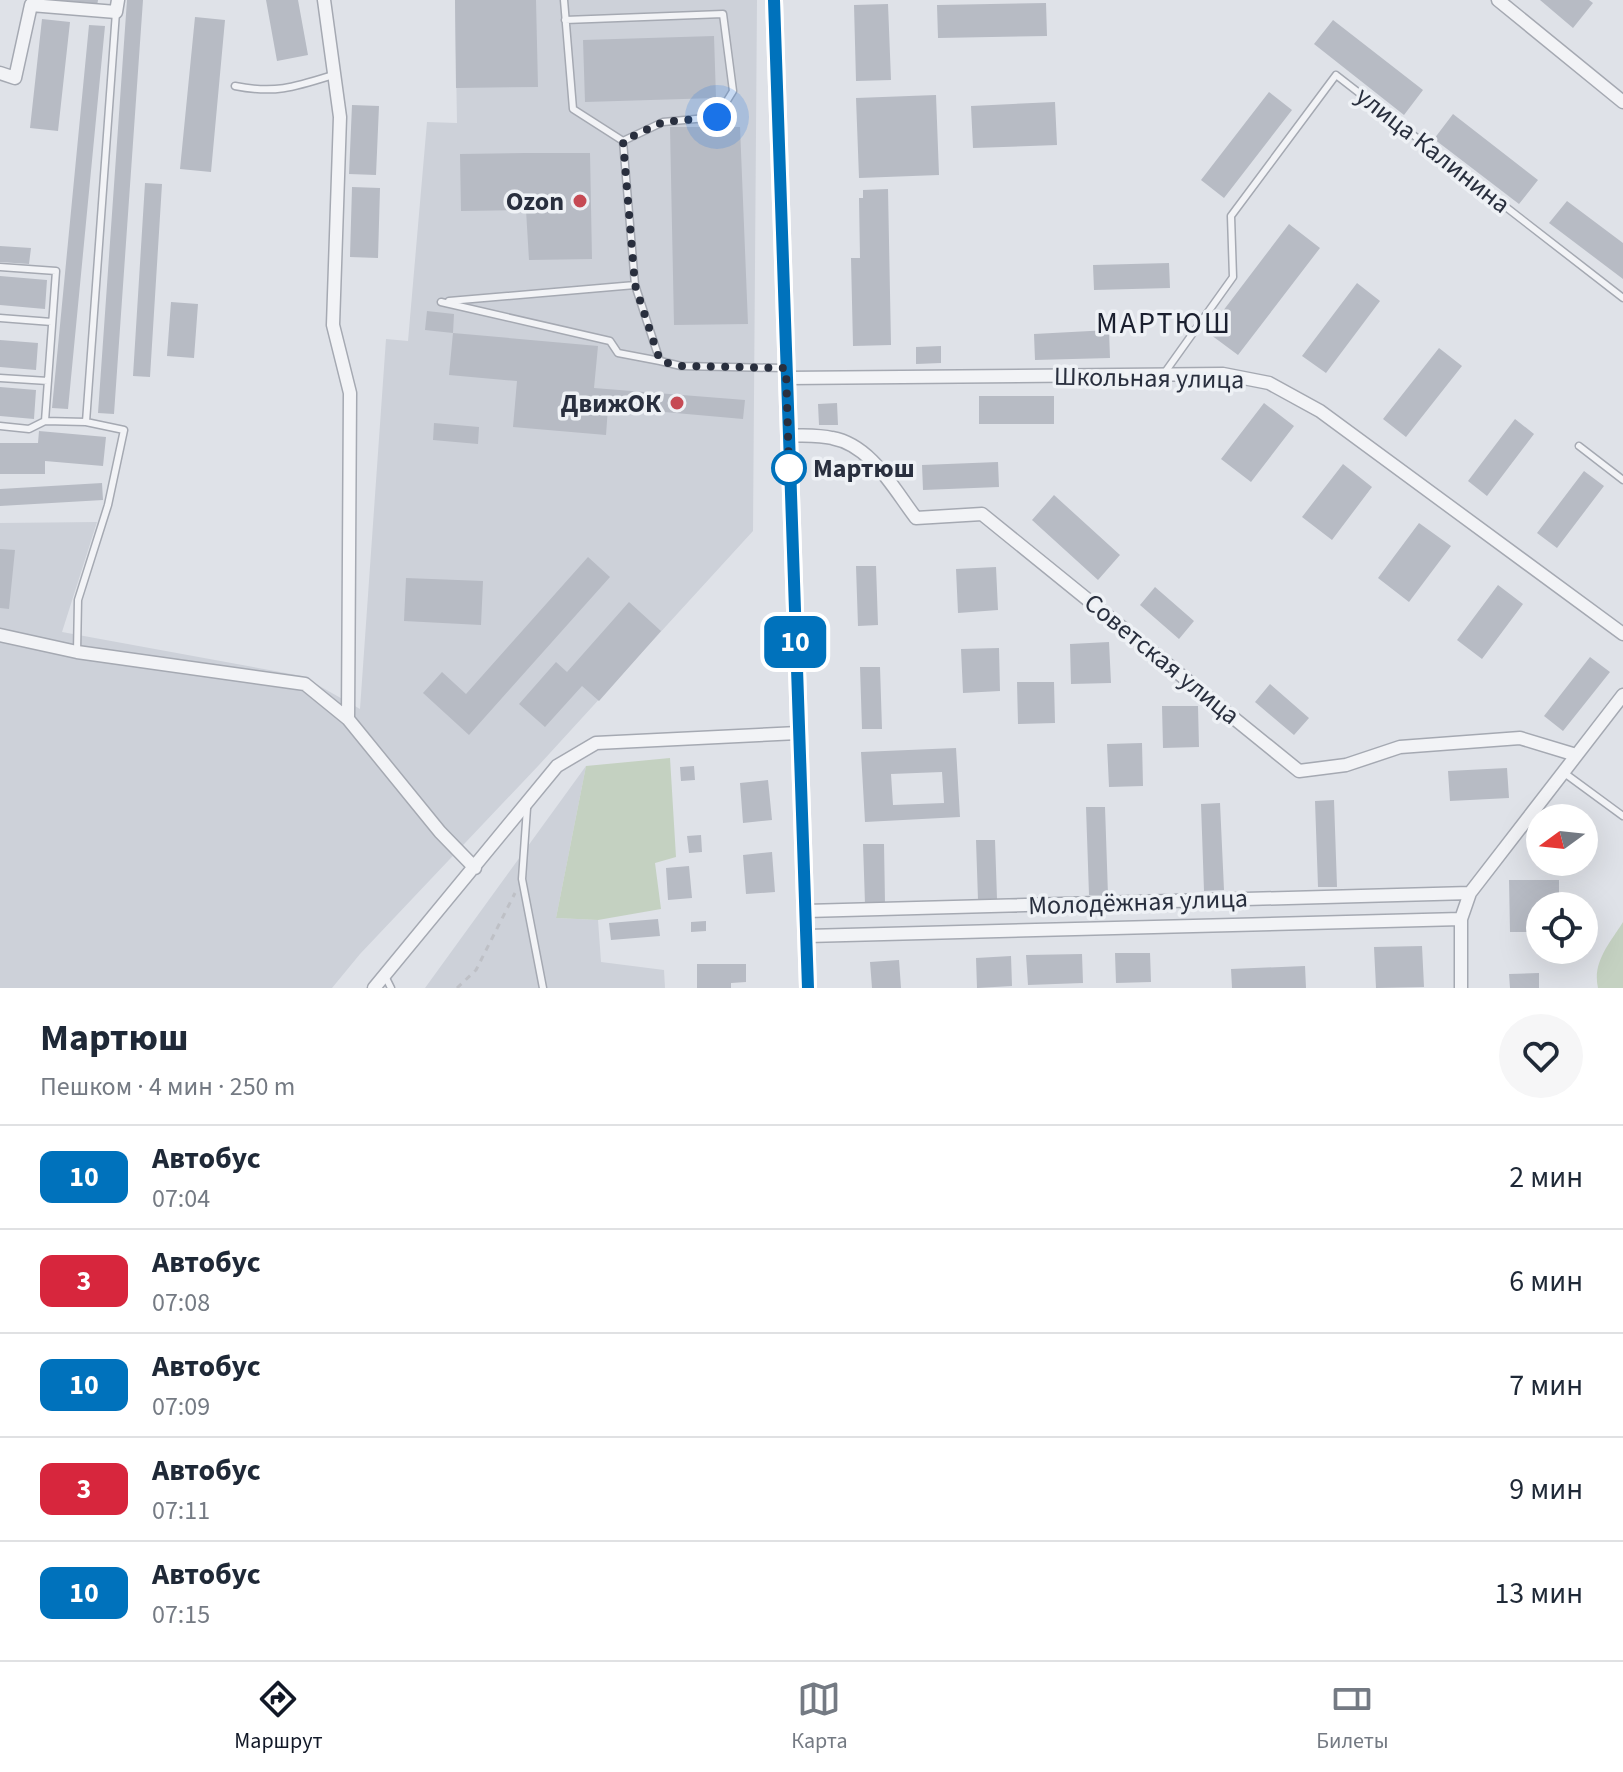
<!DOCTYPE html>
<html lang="ru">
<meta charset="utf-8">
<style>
body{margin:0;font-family:"Source Sans 3",sans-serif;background:#f6f6f7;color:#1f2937;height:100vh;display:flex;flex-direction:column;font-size:30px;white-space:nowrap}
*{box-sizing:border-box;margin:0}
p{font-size:26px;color:#747a83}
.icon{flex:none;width:44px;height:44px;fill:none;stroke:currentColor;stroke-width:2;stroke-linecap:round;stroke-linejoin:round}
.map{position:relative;height:988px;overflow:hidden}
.side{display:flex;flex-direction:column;background:#fff;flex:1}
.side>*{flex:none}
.badge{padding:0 16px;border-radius:12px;font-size:28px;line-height:52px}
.needle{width:52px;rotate:255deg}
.controls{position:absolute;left:1526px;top:804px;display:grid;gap:16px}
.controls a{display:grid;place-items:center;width:72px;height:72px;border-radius:50%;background:#fff;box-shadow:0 8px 32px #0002;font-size:40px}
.you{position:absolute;width:40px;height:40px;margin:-20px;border:6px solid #fff;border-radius:50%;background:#1a73e8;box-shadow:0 0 0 12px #1a73e833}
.map>.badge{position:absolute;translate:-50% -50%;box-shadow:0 0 0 4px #fff}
.round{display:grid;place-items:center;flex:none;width:84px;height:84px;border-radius:42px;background:#f6f6f7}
.headline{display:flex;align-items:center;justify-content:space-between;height:136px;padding:0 40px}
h1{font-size:38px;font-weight:700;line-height:60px}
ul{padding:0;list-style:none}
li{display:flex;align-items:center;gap:24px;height:104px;padding:0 40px;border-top:2px solid #e0e1e3}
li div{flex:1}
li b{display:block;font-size:30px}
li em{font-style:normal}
li .badge{min-width:88px;font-weight:700;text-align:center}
.dock{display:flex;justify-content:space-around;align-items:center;height:112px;border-top:2px solid #e0e1e3;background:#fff;font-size:22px;color:#747a83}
.dock a{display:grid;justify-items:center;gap:4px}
.dock .selected{color:#111827}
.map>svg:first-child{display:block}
</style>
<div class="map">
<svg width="1623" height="988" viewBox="0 0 1623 988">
<rect width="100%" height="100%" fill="#dfe2e8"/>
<path fill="#cdd1d9" d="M455 0H757L753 531 539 765 360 954 332 988H0V523L97 522 62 632 302 676 360 709 386 339 408 341 427 122 457 123Z
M586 766 556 918 598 920 601 962 664 970 665 988H425Z"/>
<path fill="#c4d1c1" d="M670 758 676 857 655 863 661 909 598 920 556 918 586 766Z
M1623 922V988H1598C1592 962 1610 943 1623 922Z"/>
<path fill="#b7bbc4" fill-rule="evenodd" d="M58 0H98L97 6 58 2Z
M127 0H143L114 414 98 413Z
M266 0H298L308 55 277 61Z
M455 0H536L538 87 456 88Z
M1540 0H1589L1593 3 1573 28Z
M1046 3 1047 36 938 38 937 5Z
M888 4 891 80 856 81 854 5Z
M195 17 225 20 211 172 180 169Z
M42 19 70 22 58 131 30 128Z
M1333 20 1423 90 1404 115 1314 44Z
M89 25 105 26 68 409 52 408Z
M714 36 716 98 585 102 583 40Z
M1269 92 1292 110 1224 198 1201 180Z
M936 95 939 175 859 178 856 98Z
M1055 102 1057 145 973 148 971 106Z
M352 105 379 106 376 175 349 174Z
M1453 114 1538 180 1519 204 1434 139Z
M670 127H740L748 324 674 325Z
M526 153H590L592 259 529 260 526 210 461 211 460 154Z
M145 183 162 184 150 377 133 376Z
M352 187 380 188 378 258 350 257Z
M888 189 891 345 853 346 851 258H860L859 198H863V190Z
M1567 201 1623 243V279L1549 223Z
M1289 224 1320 248 1238 355 1207 332Z
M0 246 31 248 29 264 0 262Z
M1169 263 1170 288 1094 290 1093 265Z
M0 276 47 280 45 309 0 305Z
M1357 283 1380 301 1326 373 1302 356Z
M171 302 198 304 194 358 167 356Z
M427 311 454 314 453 333 425 330Z
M1109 330 1110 358 1035 360 1034 334Z
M453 333 598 346 594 388 745 400 743 419 608 407 606 435 513 427 517 381 449 375Z
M0 340 38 343 36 370 0 367Z
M941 346V363L916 364V347Z
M1439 348 1462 366 1406 437 1383 419Z
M0 387 36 390 34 419 0 416Z
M979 396H1054V424H979Z
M837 403 838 425H819L818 404Z
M1264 403 1294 426 1251 482 1221 459Z
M1515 419 1534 434 1487 496 1468 481Z
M434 423 479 427 478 444 433 440Z
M39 431 106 437 103 466 45 461V474H0V443H38Z
M998 462 999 487 923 490 922 465Z
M1343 464 1372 487 1332 540 1302 517Z
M1584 471 1604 486 1557 548 1537 533Z
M102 483 103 500 0 506V489Z
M1054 495 1120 555 1098 580 1032 520Z
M1419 523 1451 546 1409 602 1378 578Z
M0 549 15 550 9 609 0 608Z
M588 557 610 577 469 735 423 693 442 672 466 694Z
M856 566H876L878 625 858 626Z
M996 567 998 610 958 613 956 569Z
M406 578 483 581 481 625 404 621Z
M1498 585 1523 604 1482 659 1457 640Z
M1155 587 1194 621 1179 639 1140 605Z
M629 602 661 631 599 701 582 686 545 727 519 704 556 662 567 672Z
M1109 642 1111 683 1071 684 1070 644Z
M999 648 1000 691 963 693 961 649Z
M1590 657 1610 672 1563 731 1544 716Z
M860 667H880L882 729H862Z
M1017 682H1054L1055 723 1018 724Z
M1270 684 1309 718 1294 735 1255 702Z
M1162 706H1198L1199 747 1163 748Z
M1142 743 1143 786 1109 787 1107 744Z
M956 748 960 817 865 822 861 752ZM942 772 944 803 893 805 891 774Z
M694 766 695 780 681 781 680 767Z
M1507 768 1509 798 1450 801 1448 771Z
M768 780 772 820 743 823 740 783Z
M1334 800 1337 887H1318L1315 801Z
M1220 803 1224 890 1204 891 1201 804Z
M1086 807H1105L1108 895H1089Z
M701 835 702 852 689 853 687 836Z
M976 840H995L997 899 978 900Z
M863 844H884L885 903 865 904Z
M772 852 775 892 746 894 743 855Z
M689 866 692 898 668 900 666 868Z
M1509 880H1559V906H1540V932H1510Z
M658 919 660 936 611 940 609 923Z
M706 921V931L691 932V922Z
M1422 946 1424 987 1376 988 1374 947Z
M1115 953H1150L1151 982 1116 983Z
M1082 954 1083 983 1028 985 1026 955Z
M1011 956 1012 986 977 988 976 958Z
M899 960 901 988H872L870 962Z
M697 964H746V982L731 983V988H697Z
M1305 966 1306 988H1232L1231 969Z
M1539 973V988H1510L1509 974Z"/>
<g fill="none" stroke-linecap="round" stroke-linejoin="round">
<g stroke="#a5a9b2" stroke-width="9">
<path id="service" d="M564 0 573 109 623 141 635 285 660 361 681 366 782 368
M565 20 723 14 733 91 717 117 663 122 623 141
M235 86C275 94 295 87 333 75
M0 267 56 271 45 421
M449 301 635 285
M441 302 610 341 618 353 660 361
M0 318 52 322
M1163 375 1233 277 1231 216 1336 75 1623 298
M0 378 48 381
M0 426 29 429 45 421 86 422
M1579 446 1623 480
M77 652 78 600 108 505 124 430 86 422 116 12
M1563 772 1623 816
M527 808 522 879 543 988
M385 976 391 988"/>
</g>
<g stroke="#a5a9b2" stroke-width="15">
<path id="minor" d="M324 0 340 117 333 325 350 393 348 719
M1498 0 1623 102
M0 73 15 78 31 5 116 12 118 0
M786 378 1223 374 1269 383 1320 411 1623 634
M788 435C802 436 818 435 832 438 871 445 893 488 916 518L982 514 1299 771 1346 765 1400 747 1520 738 1576 755
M0 635 77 652 305 684 348 719 440 832 475 868
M806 911 1470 893
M807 936 1461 919
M374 988 557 766 596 743 798 733
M1461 988V919L1470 893 1623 695"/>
</g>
<path stroke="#bec0c6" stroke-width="3" stroke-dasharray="6 6" stroke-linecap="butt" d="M457 988 476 970 515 893"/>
<use href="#service" stroke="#f2f3f6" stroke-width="6"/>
<use href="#minor" stroke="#f2f3f6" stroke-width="12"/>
<path stroke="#fff" stroke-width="18" d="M774 0 808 988"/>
</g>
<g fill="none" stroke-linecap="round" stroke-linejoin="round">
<g stroke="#fff" stroke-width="18">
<path id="line" d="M774 0 808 988"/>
</g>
<use href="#line" stroke="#0072bc" stroke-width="12"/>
<path stroke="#292f3e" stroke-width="8" stroke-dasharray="0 14.4" d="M717 117 663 122 623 141 635 285 660 361 681 366 786 368 789 468"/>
</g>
<g fill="#c64a54" stroke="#eef1f5" stroke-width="3">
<circle cx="580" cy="201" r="8"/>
<circle cx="677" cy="403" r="8"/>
</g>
<circle fill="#fff" stroke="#0072bc" stroke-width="4" cx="789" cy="468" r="16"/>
<g text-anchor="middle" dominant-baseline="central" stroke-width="7" stroke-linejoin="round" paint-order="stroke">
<g font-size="26" fill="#292f3e" stroke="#eef1f5">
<text transform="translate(1433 150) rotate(38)">улица Калинина</text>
<text transform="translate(1149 378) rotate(1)">Школьная улица</text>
<text transform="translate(1162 659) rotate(39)">Советская улица</text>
<text transform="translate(1138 902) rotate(-2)">Молодёжная улица</text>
</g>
<g font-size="26" font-weight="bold" fill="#292f3e" stroke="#eef1f5" text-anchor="end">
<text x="564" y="201">Ozon</text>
<text x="661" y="403">ДвижОК</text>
</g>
<g font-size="26" font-weight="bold" fill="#292f3e" stroke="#eef1f5" text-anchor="start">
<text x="813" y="468">Мартюш</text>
</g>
<g font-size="30" letter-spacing="2" fill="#1b202f" stroke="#eef1f5">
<text x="1164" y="323">МАРТЮШ</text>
</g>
</g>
</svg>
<div class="controls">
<a><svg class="needle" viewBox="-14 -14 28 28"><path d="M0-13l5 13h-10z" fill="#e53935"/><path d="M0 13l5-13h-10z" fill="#747a83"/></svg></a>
<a><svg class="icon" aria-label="locate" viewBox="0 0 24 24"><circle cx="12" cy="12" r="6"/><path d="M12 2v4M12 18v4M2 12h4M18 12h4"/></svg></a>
</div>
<div class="you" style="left:717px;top:117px"></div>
<b class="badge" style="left:795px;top:642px;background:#0072bc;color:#fff">10</b>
</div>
<section class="side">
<div class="headline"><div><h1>Мартюш</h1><p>Пешком · 4 мин · 250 m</p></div><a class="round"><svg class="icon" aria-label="heart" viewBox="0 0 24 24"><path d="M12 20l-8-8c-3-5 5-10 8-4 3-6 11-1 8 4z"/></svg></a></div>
<ul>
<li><span class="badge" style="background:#0072bc;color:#fff">10</span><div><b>Автобус</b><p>07:04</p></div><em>2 мин</em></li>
<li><span class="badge" style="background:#d7263d;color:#fff">3</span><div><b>Автобус</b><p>07:08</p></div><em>6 мин</em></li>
<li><span class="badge" style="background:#0072bc;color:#fff">10</span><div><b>Автобус</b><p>07:09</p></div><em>7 мин</em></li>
<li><span class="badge" style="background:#d7263d;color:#fff">3</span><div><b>Автобус</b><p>07:11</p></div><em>9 мин</em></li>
<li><span class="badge" style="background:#0072bc;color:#fff">10</span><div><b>Автобус</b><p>07:15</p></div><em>13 мин</em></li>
</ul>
</section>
<nav class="dock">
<a class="selected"><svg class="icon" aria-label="directions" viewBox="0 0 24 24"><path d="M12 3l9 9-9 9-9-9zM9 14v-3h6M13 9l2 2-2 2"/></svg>Маршрут</a>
<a><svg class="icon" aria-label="map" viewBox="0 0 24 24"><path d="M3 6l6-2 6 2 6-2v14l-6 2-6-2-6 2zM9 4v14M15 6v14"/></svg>Карта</a>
<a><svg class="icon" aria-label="tickets" viewBox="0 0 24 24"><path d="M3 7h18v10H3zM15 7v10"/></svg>Билеты</a>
</nav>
